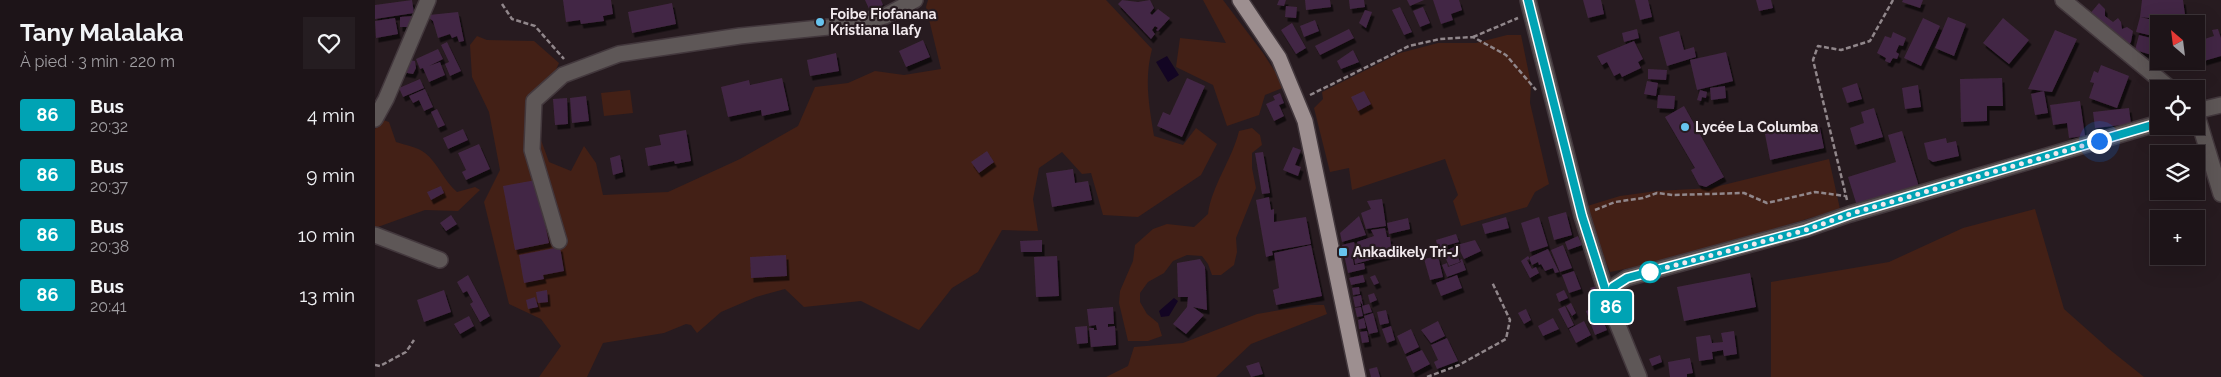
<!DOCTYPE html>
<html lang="fr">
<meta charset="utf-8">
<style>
body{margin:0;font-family:Raleway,sans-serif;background:#251d21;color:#f1f3f6;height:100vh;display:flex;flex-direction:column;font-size:19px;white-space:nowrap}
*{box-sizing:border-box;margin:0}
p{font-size:16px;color:#a09ea2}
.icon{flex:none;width:28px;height:28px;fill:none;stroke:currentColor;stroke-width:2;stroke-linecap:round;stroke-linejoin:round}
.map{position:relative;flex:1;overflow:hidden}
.sheet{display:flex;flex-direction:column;background:#1d1418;width:375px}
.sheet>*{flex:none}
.badge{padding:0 10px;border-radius:4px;font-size:18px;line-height:32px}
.needle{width:32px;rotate:332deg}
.controls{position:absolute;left:1775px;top:15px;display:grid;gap:10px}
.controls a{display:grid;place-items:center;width:55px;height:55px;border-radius:0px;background:#1d1418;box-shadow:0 5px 20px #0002,0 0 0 1px #3b3337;font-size:25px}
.you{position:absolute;width:25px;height:25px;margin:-12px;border:4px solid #fff;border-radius:50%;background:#1a73e8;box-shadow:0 0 0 8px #1a73e833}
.map>.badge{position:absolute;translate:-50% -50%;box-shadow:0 0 0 2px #fff}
.round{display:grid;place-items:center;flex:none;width:52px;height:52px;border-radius:0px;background:#251d21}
.summary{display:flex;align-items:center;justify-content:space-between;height:85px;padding:0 20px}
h1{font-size:24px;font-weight:700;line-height:38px}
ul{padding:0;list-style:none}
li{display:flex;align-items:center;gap:15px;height:60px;padding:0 20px}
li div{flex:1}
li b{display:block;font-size:19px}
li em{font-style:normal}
li .badge{min-width:55px;font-weight:700;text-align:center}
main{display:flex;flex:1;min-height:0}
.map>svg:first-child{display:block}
</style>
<main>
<section class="sheet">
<div class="summary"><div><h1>Tany Malalaka</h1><p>À pied · 3 min · 220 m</p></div><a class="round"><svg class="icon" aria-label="heart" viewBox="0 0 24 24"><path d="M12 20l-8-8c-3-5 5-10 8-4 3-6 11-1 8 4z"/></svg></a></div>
<ul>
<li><span class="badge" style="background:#00a3b4;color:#fff">86</span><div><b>Bus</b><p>20:32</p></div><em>4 min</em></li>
<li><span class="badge" style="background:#00a3b4;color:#fff">86</span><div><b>Bus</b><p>20:37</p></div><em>9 min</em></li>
<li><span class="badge" style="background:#00a3b4;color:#fff">86</span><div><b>Bus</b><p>20:38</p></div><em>10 min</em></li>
<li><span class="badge" style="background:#00a3b4;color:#fff">86</span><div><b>Bus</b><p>20:41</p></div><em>13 min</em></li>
</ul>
</section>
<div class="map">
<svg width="1846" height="377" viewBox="0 0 1846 377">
<defs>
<filter id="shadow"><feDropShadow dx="2.5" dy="4.5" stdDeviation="0" flood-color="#0009"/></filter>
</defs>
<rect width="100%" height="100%" fill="#271b20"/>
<path fill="#432016" d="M553 0H731L777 49C769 80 774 105 779 136L808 145 821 128 842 144 826 175 763 217 728 215 716 173 707 174 687 152 664 168 658 199 663 231 627 230 603 272 577 288 544 330 486 301 429 307 410 289 381 297 346 312 322 333 316 325 311 324 289 333 228 343 212 377H164L186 346 166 319 134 304 109 202 125 170 114 112 97 77 95 45 102 36 112 40 159 41 184 63 167 101 166 140 174 162 196 171 209 146 221 163 228 195 293 192 365 159 423 126 440 87 473 83 500 71 529 75 566 69 551 7Z
M828 0H848L888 53 910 87 890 95 884 115 852 126 838 85 801 67 805 38 851 43Z
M1132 35H1146L1156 84 1155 103 1174 184 1160 192 1152 207 1086 226 1078 201 1083 195 1070 159 977 190 974 168 955 172 939 108 948 99 947 92 1025 53 1063 43H1101Z
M255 90 258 113 229 116 226 93Z
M8 120 14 122 21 142C30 145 43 147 50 153 63 163 68 180 82 192L100 187 105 190 83 211 50 210 0 228V129Z
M877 128 885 135 887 145 877 153V168L881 188 861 238 862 252 859 265 846 275H837L833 264 827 256 812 255 798 261 789 273 773 282 765 293V302L772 314 783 323 787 336 773 341H753L744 303 745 291 758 261 760 245 778 229 792 224 819 227 833 214C837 185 857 160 864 131Z
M1454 159 1465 209 1300 259 1235 272 1209 207 1245 196 1282 191 1336 188Z
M1660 209 1689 309 1734 349 1769 377H1396V282L1514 262 1588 228Z
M935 305H949L952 314 876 344 841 377H731L753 366 759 347 808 343 882 314Z"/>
<path fill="#130523" d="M792 56 804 75 793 82 781 62Z
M799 298 803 301 794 316 786 317 784 311Z"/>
<path fill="#432744" filter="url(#shadow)" d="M37 0 39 13 0 19V5Z
M188 0H236L238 14 228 16 229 21 206 24 205 20 191 22Z
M490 0H506L508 5 495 11Z
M747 0 763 2 775 0 779 8 775 13 777 15 783 9 795 18 783 31 781 30 783 28 780 26 777 30 780 34 776 39 743 4Z
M904 0H911L909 6 902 5Z
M930 0H955L956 7 931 10Z
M974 0H989L990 7 975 9Z
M1032 0H1049L1035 6Z
M1058 0H1084L1087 10 1076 14 1078 20 1066 24Z
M1208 0H1226L1229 14 1213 18Z
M1260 0H1273L1277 17 1265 20Z
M1381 0H1396L1398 8 1384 11Z
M1528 0H1548L1545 8 1527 2Z
M1767 0H1808L1811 22 1765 17Z
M297 3 301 24 257 33 253 12Z
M1724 3 1730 9V16L1738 22 1743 18 1746 22 1747 29 1752 27 1758 31 1756 42 1752 48 1713 16Z
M911 6 922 7 921 18 910 17Z
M1025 7 1037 32 1029 35 1017 10Z
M1048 7 1055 23 1045 27 1038 11Z
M990 10 997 12 991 28 984 23Z
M83 12 89 41 84 42 82 36 77 38 75 34 63 38 58 21 54 18V15Z
M38 16V27H25V17Z
M1573 17 1591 24 1579 56 1560 48Z
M1765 17 1782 21 1778 36 1761 32Z
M20 18 23 34 1 38 0 21Z
M1548 18 1565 26 1546 66 1529 58Z
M1628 18 1654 40 1634 64 1608 43Z
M940 20 944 31 929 37 925 26Z
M917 23 931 48 921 54 906 30Z
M974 29 979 38 945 55 940 46Z
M1262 29 1264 38 1249 42 1247 33Z
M1843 29 1846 38V56L1829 61 1823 41 1839 36 1837 30Z
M1680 30 1702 39 1677 92 1653 89Z
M1304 31 1309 50 1319 47 1321 57 1292 66 1284 37Z
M1518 32 1531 38 1528 46 1524 45 1521 52 1524 54 1522 59 1518 58 1515 63 1510 61 1511 58 1502 53 1510 36 1516 38Z
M1764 35 1784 40 1780 56 1760 50Z
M548 40 555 57 531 67 524 51Z
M1259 41 1268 59 1263 62 1266 68 1247 77 1245 73 1239 76 1232 62 1227 65 1222 56Z
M72 42 86 71 75 76 70 64 74 62 66 45Z
M63 49 68 59 54 66 65 62 70 75 54 82 48 68 45 69 41 59Z
M978 50 984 62 966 69 962 61Z
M1351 52 1358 81 1322 90 1315 60Z
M461 53 464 71 435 76 432 60Z
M33 60 40 61 41 68 38 74 27 72Z
M1726 65 1754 76 1742 108 1714 98 1719 83 1715 82 1719 71 1723 73Z
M1273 69 1292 70 1291 80 1273 79Z
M407 78 414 110 387 116 386 110 353 117 346 87 374 80 375 85Z
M812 78 830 86 807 137 782 126 788 112 795 115Z
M1627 78 1628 106H1612V121L1586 122 1585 79Z
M45 79 49 88 28 97 24 88Z
M1272 81 1283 83 1281 96 1269 94Z
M1482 83 1487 99 1472 103 1467 88Z
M1543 85 1546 107 1530 109 1527 88Z
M1350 86 1351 98 1336 100 1335 88Z
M50 89 58 107 49 111 44 100 38 103 34 96Z
M1325 90 1332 92 1331 98 1327 97 1326 101 1322 100Z
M989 91 996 104 983 111 976 97Z
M1669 91 1673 113 1660 115 1656 94Z
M905 93 909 103 904 105 909 116 899 121 891 104 900 100 898 96Z
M1778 93 1784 95V113L1774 111Z
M1283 95 1300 96 1299 109 1282 108Z
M211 96 214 121 197 123 195 98Z
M192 98 193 124 180 125 178 99Z
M1705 101 1710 136 1694 138 1692 123 1678 125 1675 105Z
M1309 106 1349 177 1331 187 1324 185 1316 170 1320 168 1290 117Z
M1499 108 1508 137 1480 145 1475 128 1489 123 1486 112Z
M1754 108 1756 124 1720 128 1718 112Z
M62 109 70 125 63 128 56 112Z
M1444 123 1449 148 1395 160 1390 134Z
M88 129 93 140 73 149 68 138Z
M311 130 316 161 300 164 299 161 273 166 270 148 286 145 284 135Z
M1527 131 1545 190 1483 209 1473 177 1521 162 1513 135Z
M1571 138 1572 143 1581 141 1584 156 1558 162 1553 159 1549 143Z
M104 144 115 169 91 180 87 172 91 170 83 153Z
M918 147 926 150 920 165 926 167 923 176 908 170Z
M612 151 619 162 604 173 596 162Z
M888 152 895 193 887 194 880 153Z
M245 155 248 172 238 175 235 158Z
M698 169 700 183 713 181 717 200 677 207 671 173Z
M161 180 174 243 140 250 128 186Z
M66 186 69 193 56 200 52 192Z
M894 197 896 210 899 209V222L931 217 936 244 897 251 898 255 891 257 881 200Z
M1007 199 1011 226 991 229 986 213 996 209 992 201Z
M1191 212 1197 235 1179 240 1173 217Z
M76 215 82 224 71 231 65 223Z
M984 216 991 235 967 242 965 233Z
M1131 217 1134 228 1110 234 1107 224Z
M1164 217 1173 246 1155 252 1146 223Z
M1033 218 1035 229 1014 234 1012 223Z
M1010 228 1012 237H1015L1017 254 980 264 979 255 985 253 982 242 999 236 996 230Z
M1081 234 1084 242 1063 248 1061 240Z
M1203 236 1207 245 1193 250 1190 242Z
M667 240V252H646L645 241Z
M1100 240 1106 251 1089 259 1082 245Z
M979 242 982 253 977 254 979 265 989 263 990 269 973 273 967 245Z
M936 245 947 296 901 305 898 290 904 288 899 253Z
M1188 245 1197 268 1185 272 1176 250Z
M185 247 189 271 168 275 169 279 149 283 144 255Z
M1079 247 1085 262 1074 266 1068 252Z
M1173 249 1184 272 1180 273 1178 268 1170 271 1166 264 1164 265 1163 262 1157 265 1155 260V257Z
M411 255 412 276 376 278 375 257Z
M682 256 684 296 661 297 659 257Z
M1063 256 1068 277 1055 280 1049 259Z
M1153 256 1155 259 1152 260 1157 269 1161 267 1164 273 1155 278 1146 261Z
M825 259 830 267 832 310 818 307 829 315 811 334 798 324 812 307 813 297H803L802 263Z
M1087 259 1091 270 1072 277 1067 265 1072 263 1073 267 1086 262 1085 260Z
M1199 271 1206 289 1194 293 1187 275Z
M1375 273 1381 307 1309 321 1302 287Z
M93 275 115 316 105 322 95 304 98 302 92 291 88 293 82 282Z
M988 275 990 282 976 285 974 278Z
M1000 275 1004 283 999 285 995 277Z
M1082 275 1087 288 1066 296 1061 283Z
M1221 286 1224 293 1218 295 1215 288Z
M984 287 985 294 978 295 977 288Z
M69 290 76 312 49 322 42 300Z
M172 290 173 302 163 303 161 292Z
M1189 290 1193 298 1184 302 1181 294Z
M999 293 1002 300 995 303 993 295Z
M986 295 988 306 985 301 986 306 980 307 978 297Z
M160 297 163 307 153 309 151 300Z
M1196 303 1201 313 1197 316 1191 306Z
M994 304 997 312 989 314 987 306Z
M1190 306 1199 325 1193 328 1183 309Z
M1222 306 1232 330 1220 335 1211 311Z
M738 307 739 324H733V327L740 326 741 345 716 347 714 328H719V330H722L721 325 714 326 712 309Z
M986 307 988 316 982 317 980 308Z
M1151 309 1156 320 1149 324 1143 313Z
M1011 310 1014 323 1005 325 1002 312Z
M998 313 1003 332 994 334 989 316Z
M94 316 99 326 85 334 79 324Z
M989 318 991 328 984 329 983 320Z
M1178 318 1184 329 1168 336 1163 326Z
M1063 321 1070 336 1056 343 1046 330Z
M1209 321 1216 335 1201 343 1194 329Z
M712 326 713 343 702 344 700 327Z
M1016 326 1020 340 1012 343 1007 329Z
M1036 329 1044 347 1030 354 1022 336Z
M992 331 994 342 987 343 985 332Z
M1359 331 1362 354 1349 356 1348 350 1337 352 1338 359 1324 361 1321 337 1335 335 1337 343 1348 342 1346 333Z
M1072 338 1083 361 1062 369 1059 362 1063 360 1056 345Z
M1047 350 1055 364 1038 373 1031 357Z
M1285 355 1287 362 1277 366 1274 359Z
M1315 358 1318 373 1312 374V377H1295L1293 362Z
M884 362 888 374 876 377 871 366Z
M1002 367 1005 377H996L994 369Z"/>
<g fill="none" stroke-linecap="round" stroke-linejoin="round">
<g stroke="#43383d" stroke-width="18">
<path id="minor" d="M1153 0 1207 216 1236 308 1264 377
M1688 0 1796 89
M1821 111 1846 105
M1821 112 1846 194
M0 119 11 99 53 0
M0 235 65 260
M184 241 157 150 159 101 188 75 244 54 365 36 474 25 510 16 540 0
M1236 308 1238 287 1252 278 1431 229 1475 214 1784 123"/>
</g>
<g stroke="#43383d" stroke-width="18">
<path id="major" d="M865 0 904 58 930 121 983 377"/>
</g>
<path stroke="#91878b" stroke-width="2.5" stroke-dasharray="5 2.5" stroke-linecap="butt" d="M127 4 137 19 160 26 189 59
M1098 37 1143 18
M935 95 1034 46 1065 39 1098 37 1131 55 1161 90
M1472 200 1438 60 1443 46 1466 50 1495 41 1518 0
M1220 210 1240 202 1268 198 1282 193 1298 195 1369 193 1392 203 1440 192 1470 196
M0 365 5 366 31 352 39 340
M1052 377 1084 365 1131 339 1135 320 1117 282"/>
<use href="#minor" stroke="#5e5757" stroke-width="15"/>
<use href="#major" stroke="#9d8f90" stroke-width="15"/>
</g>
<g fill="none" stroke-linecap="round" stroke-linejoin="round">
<g stroke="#fff" stroke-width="11">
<path id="line" d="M1153 0 1207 216 1236 308 1238 287 1252 278 1431 230 1475 214 1784 123"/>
</g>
<use href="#line" stroke="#00a3b4" stroke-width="8"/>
<path stroke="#f1e9ed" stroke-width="5" stroke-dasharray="0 9" d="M1275 272 1431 230 1475 214 1724 141"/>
</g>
<g fill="#67c4ef" stroke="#271b20" stroke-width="2">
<circle cx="445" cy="22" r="5"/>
<circle cx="1310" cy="127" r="5"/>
<rect x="963" y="247" width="10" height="10" rx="2.5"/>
</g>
<circle fill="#fff" stroke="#00a3b4" stroke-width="2.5" cx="1275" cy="272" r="10"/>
<g text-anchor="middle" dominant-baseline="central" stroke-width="4.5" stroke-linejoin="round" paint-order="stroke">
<g font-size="14" font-weight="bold" fill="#f1e9ed" stroke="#271b20" text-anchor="start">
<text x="455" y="14">Foibe Fiofanana<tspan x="455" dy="16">Kristiana Ilafy</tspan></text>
<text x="1320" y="127">Lycée La Columba</text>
<text x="978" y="252">Ankadikely Tri-J</text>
</g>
</g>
</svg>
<div class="controls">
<a><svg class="needle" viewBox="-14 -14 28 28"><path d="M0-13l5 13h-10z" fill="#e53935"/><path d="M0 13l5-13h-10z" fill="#a09ea2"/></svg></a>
<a><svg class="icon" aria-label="locate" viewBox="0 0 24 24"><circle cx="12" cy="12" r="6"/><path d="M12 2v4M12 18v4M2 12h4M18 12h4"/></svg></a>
<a><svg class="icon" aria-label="layers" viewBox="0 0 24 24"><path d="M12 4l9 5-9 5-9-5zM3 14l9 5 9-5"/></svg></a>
<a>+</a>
</div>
<div class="you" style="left:1724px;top:141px"></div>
<b class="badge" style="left:1236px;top:307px;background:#00a3b4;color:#fff">86</b>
</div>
</main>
